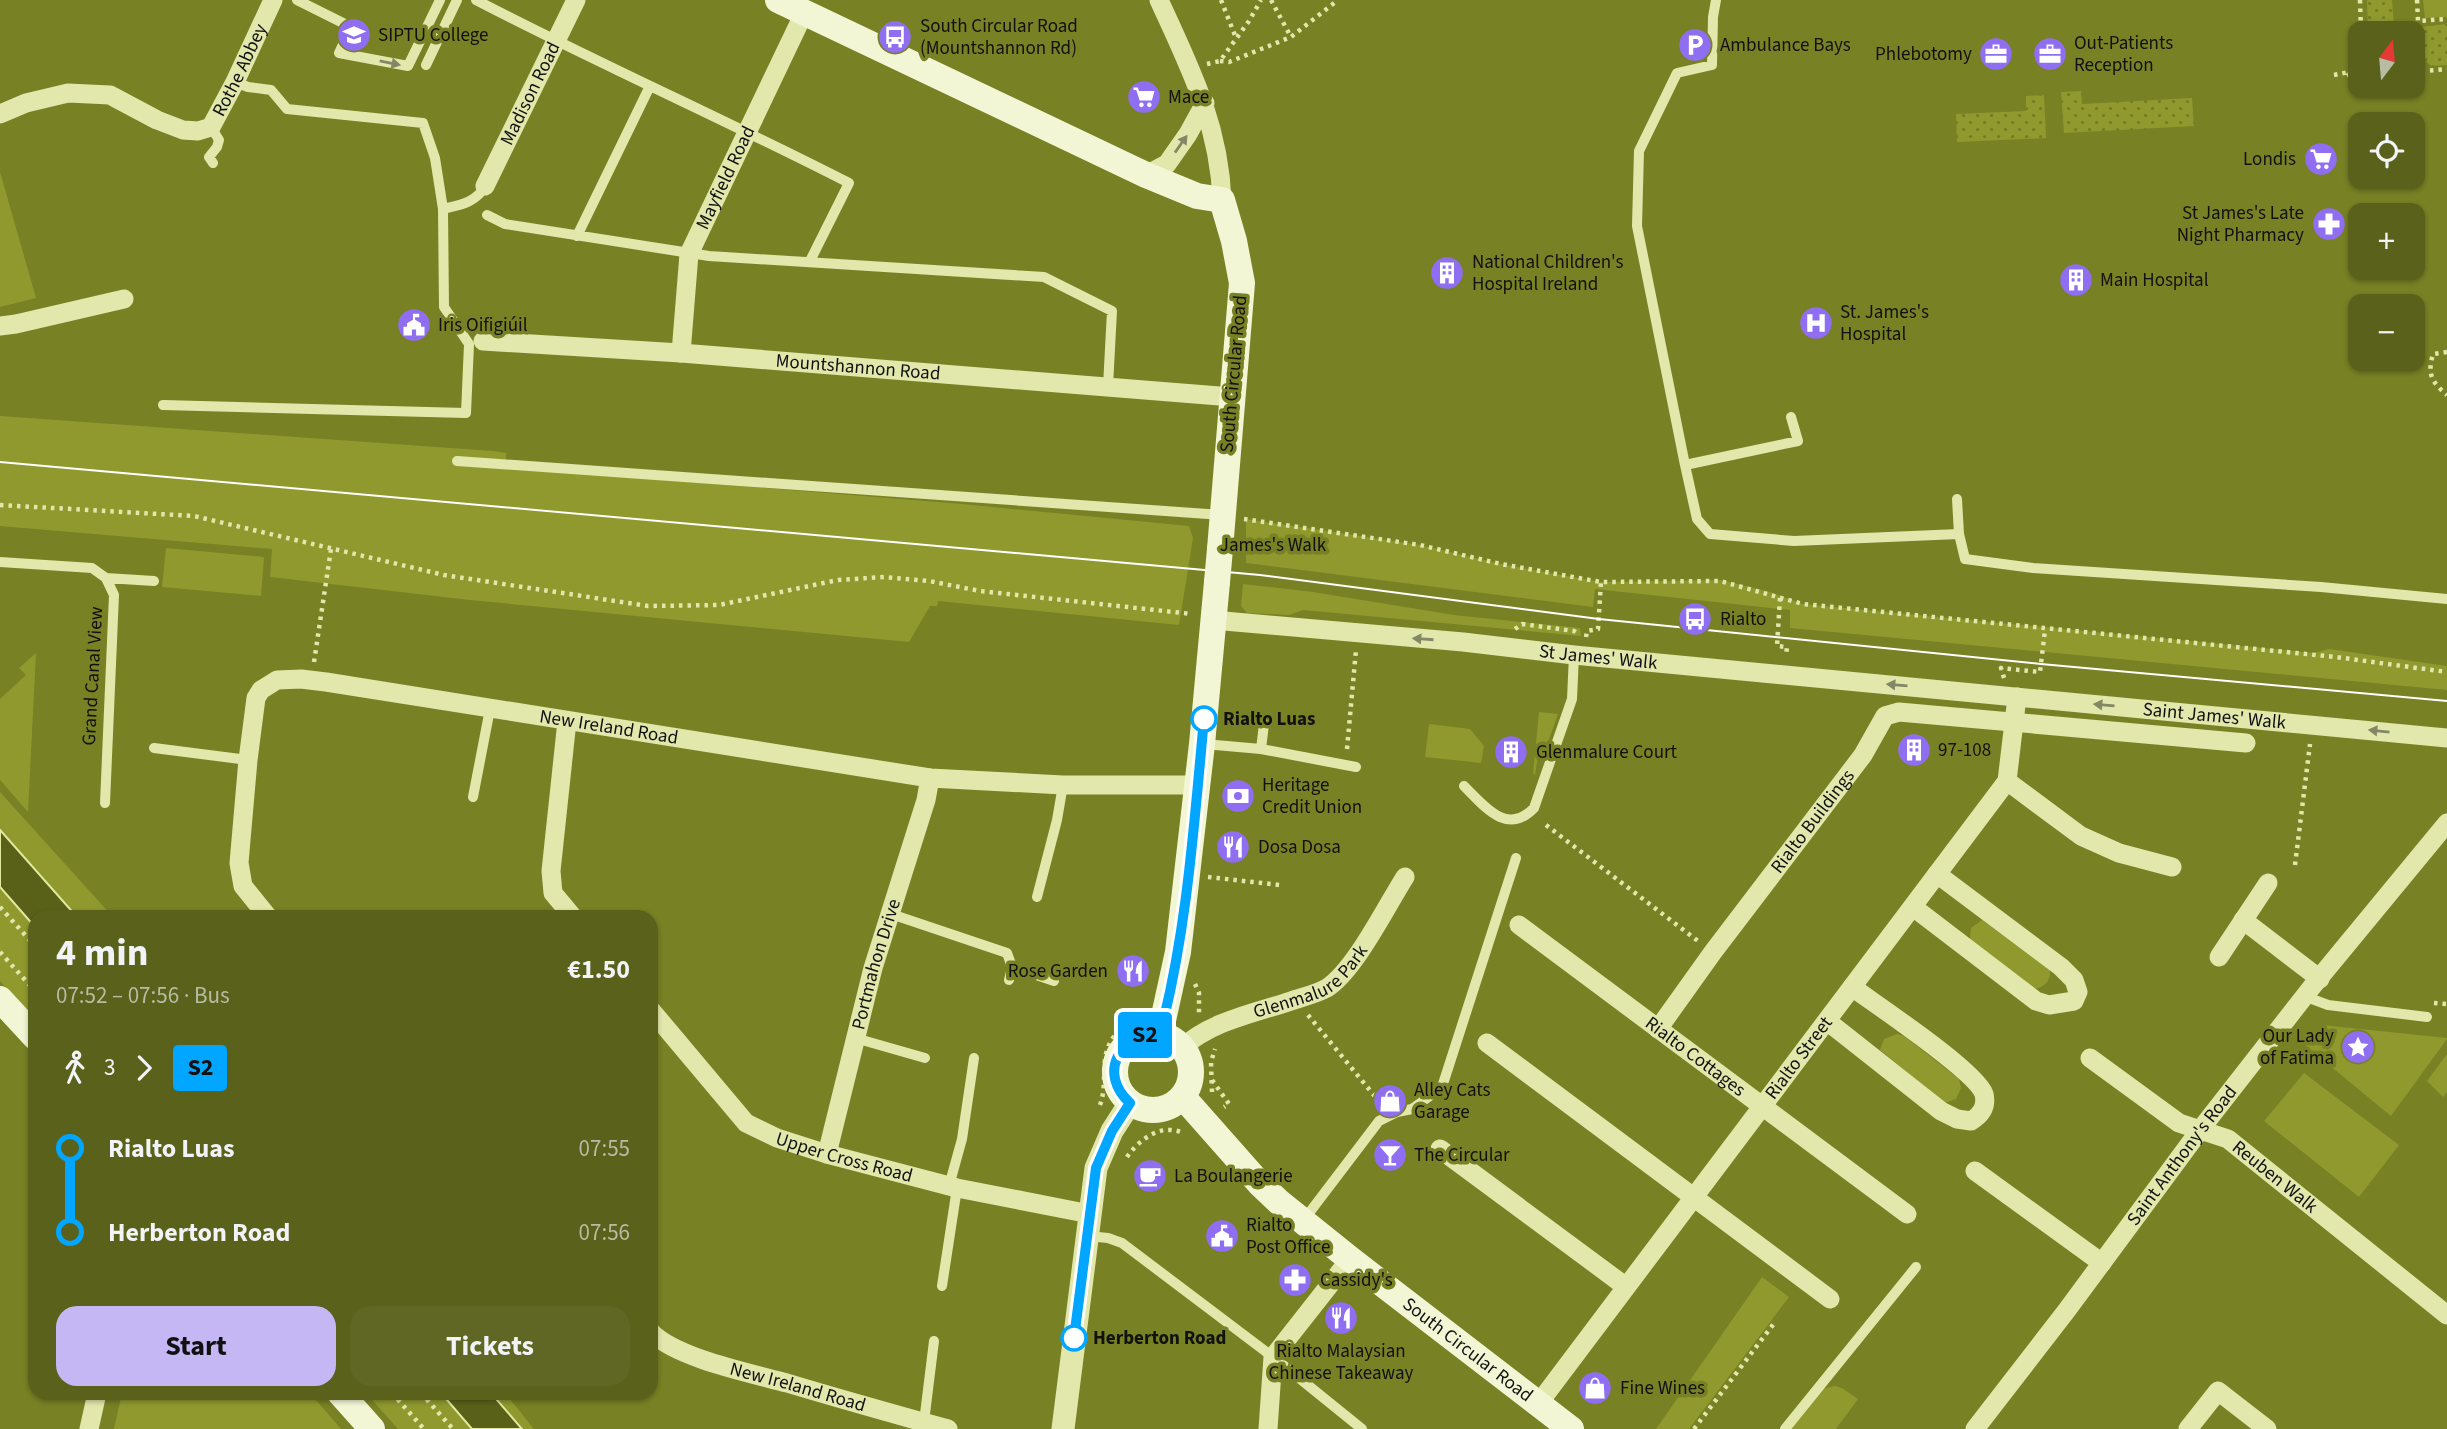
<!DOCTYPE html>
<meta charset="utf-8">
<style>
body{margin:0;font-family:"Source Sans 3",sans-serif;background:#606724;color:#f1f3f6;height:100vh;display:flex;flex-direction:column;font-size:26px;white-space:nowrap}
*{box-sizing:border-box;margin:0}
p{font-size:23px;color:#b8bca3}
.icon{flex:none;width:38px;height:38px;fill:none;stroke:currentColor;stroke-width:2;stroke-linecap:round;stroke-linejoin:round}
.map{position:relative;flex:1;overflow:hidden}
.details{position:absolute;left:28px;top:910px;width:630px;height:490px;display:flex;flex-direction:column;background:#5a611b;border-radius:21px;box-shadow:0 2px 5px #0004}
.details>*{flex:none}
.badge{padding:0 14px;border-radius:5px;font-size:24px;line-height:46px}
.needle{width:46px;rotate:16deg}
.controls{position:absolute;left:2348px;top:21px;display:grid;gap:14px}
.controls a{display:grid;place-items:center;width:77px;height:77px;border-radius:14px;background:#5a611b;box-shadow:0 2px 5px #0004;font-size:35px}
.map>.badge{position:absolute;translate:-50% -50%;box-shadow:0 0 0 4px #fff}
.legs{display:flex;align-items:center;gap:10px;height:77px;padding:0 28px;font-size:23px}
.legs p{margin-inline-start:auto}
.summary{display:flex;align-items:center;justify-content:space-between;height:119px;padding:0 28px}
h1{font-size:38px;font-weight:700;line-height:52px}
.primary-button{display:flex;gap:14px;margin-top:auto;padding:14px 28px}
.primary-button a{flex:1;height:80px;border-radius:21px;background:#c5b7f4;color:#111;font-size:28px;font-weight:700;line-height:80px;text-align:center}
.primary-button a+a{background:#606724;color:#f1f3f6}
ul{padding:0 28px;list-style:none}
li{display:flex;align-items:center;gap:24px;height:84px;font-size:26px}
li i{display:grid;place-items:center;width:10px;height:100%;margin:0 9px;background:currentColor}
li i::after{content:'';width:18px;height:18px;margin:-9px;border:5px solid;border-radius:50%;background:#5a611b}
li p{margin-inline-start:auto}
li:first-child i{background:linear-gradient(#0000 50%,currentColor 0)}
li:last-child i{background:linear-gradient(currentColor 50%,#0000 0)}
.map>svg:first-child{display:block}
</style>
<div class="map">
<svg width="2447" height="1429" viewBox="0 0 2447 1429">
<defs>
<pattern id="garden-dots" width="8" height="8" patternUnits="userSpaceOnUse" patternTransform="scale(1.75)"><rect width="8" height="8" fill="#90992e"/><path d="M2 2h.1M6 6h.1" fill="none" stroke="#747b26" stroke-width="1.8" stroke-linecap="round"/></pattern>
</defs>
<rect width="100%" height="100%" fill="#788124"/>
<path fill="#90992e" d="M2423 0H2447V17L2425 18Z
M0 172 36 298 0 307Z
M0 416 493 451 506 453V467L962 504 1189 526 1193 538 1179 625 938 601 937 606H930L909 642 470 600 270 577 272 549 0 526Z
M1246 519 1420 545 1501 564 1601 582 1721 580 1770 592 1803 604 2314 653 2329 649 2447 666V690L1790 628V610L1595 589 1593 607 1246 563Z
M166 548 264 557 261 596 162 587Z
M1243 584 1313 592 1454 615 1580 628 1581 636 1303 610 1289 615 1247 613 1241 606Z
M36 653 28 812 0 780V699L26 675 19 668Z
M1539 712 1558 714 1543 756H1538L1535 775 1533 773Z
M1429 724 1470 729 1484 746 1481 763 1425 757Z
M0 792 113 917H77L0 830Z
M0 887 35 927V1020L0 981Z
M1982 920 2050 969C2051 981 2045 987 2034 989L1970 940 1971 928Z
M2322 1025 2447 1038V1039L2391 1116 2306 1046Z
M1897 1034 1904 1036 1959 1079 1961 1088 1956 1099 1945 1103 1880 1050 1884 1039Z
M2447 1054V1092L2443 1097 2427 1081Z
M2304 1073 2399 1145 2359 1197 2264 1121Z
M1762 1277 1789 1297 1689 1429H1656Z
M1835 1386 1842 1388 1858 1399 1836 1429H1791L1822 1389Z
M122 1393H310L341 1429H114Z
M366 1393H441L472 1429H398Z
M491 1393H505L534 1429H522Z"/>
<path fill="url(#garden-dots)" d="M2367 0H2392L2394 29 2368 31Z
M2447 24V65L2431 66 2423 59 2421 27Z
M2081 91 2082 104 2192 98 2194 126 2064 133 2061 92Z
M2044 95 2046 138 1957 142 1956 114 2026 111V96Z"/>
<path fill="#596119" stroke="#e3e89f" stroke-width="2" d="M0 830 77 917H35V927L0 887Z
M441 1393H491L522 1429H472Z"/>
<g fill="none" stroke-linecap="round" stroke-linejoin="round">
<path stroke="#e2e7ab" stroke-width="4.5" stroke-dasharray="3.5 5" stroke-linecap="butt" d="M1221 0 1236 38
M1271 0 1291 37 1338 0
M2360 0 2361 31 2368 33
M2417 0 2418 21 2447 19
M2409 33 2418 21
M1220 61 1229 62 1291 37
M1207 64 1220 61 1249 21 1261 0
M2413 72 2447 69
M2334 75 2354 71 2345 77
M2447 352 2433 354C2427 375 2432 382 2447 395
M0 505 194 516 444 575 648 606 719 605 838 580 884 577 929 581 980 591 1192 614
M1244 519 1420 545 1501 564 1601 582 1720 581 1803 604 2336 657 2447 672
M1780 598 1777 646 1787 647 1786 656
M1515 629 1522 624 1574 631 1577 633
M1586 637 1587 631 1598 629 1601 582
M314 662 331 549
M2004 678 2001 668 2040 672 2045 630
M1347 749 1356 650
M1546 825 1698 941
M2295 865 2310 744
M1208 877 1280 885
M0 907 35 946
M0 952 35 991
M1195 984 1199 993V1013
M2434 1003 2447 1004
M1308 1015 1382 1105
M1212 1080 1229 1104 1224 1107
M1212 1092 1211 1062 1215 1049
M1100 1105C1109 1081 1097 1056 1116 1034 1122 1028 1132 1024 1139 1018
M1127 1157C1139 1140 1159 1124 1181 1132
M392 1393 424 1429
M421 1393 453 1429
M1694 1429 1775 1322"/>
<path stroke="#e2e7ab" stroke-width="10" d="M297 0 351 27 339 53 408 66 440 0
M476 0C599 64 726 120 849 183L810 261
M426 65 457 0
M211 127 219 140 217 147 209 157 213 163
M443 209C459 205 476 203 485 186
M487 215 505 224 709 256 1044 277 1112 311 1108 386
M577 236 650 86
M163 405 466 413 469 344 444 307 443 209 435 158 423 123 287 109 271 90 248 87 235 82
M1791 417 1798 441 1685 465 1697 519 1710 534 1794 541 1959 534 1957 499
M457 461 1222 515
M1685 465 1637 226 1639 151 1677 73 1712 65 1713 17 1716 0
M1959 534 1965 559 2033 568 2321 587 2447 599
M0 562 92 568 106 578 114 595 105 803
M106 578 154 581
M1204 744 1261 749 1356 767
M154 748 248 760
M1261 749 1264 724
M1464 786C1485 807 1507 836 1534 808L1572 699 1574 655
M473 797 490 709
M1037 897 1057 820 1063 785
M891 914 1007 953 1012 967 1009 980
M1012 967 1054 981
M2304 996 2328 1005 2427 1017
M855 1038 925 1058
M949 1186 962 1139 974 1058
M1303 1221 1379 1121 1397 1112 1412 1109 1442 1087 1516 858
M1088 1236 1108 1238 1122 1243 1273 1357 1362 1429
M942 1286 957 1188
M924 1422 934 1341
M1785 1429 1916 1267"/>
<g stroke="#e2e7ab" stroke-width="19">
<path d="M1159 0C1190 68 1219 124 1222 200"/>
<path id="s1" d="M0 114 26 103 68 93 110 95 157 120 183 130 198 131 211 127 235 82 273 0"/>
<path d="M1146 175 1167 164 1188 134 1205 103"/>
<path id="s2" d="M485 186 576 0"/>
<path d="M0 326 16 324 124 299"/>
<path id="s3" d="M483 341 681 353 1232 397"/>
<path id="s4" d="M681 353 689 254 804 13"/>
<path id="s5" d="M1213 620 1463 642 1574 655 2447 738"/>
<path d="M567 721 551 871 553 893 573 917"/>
<path d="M2007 781 2081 836 2119 853 2172 867"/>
<path d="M1913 907 2036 1001 2049 1005 2074 1001 2078 992 2074 980 2061 967 1937 874"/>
<path id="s6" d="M268 917 243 886 239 863 248 760 256 698 261 690 277 680 301 679 326 682 930 778 1063 785H1197"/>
<path d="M2243 920 2320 979"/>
<path id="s7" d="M1519 925 1907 1214"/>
<path d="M2219 957 2268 883"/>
<path id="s8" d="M651 1010 746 1123 777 1138 827 1154 957 1188 1090 1214"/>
<path d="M1827 1021 1941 1111 1957 1119 1971 1121C1981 1115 1987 1107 1984 1094 1976 1071 1878 1006 1852 987"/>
<path id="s9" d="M1658 1029 1713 952 1863 755 1885 716 1899 712 2246 743"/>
<path d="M1487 1043 1830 1299"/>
<path id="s10" d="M1182 1048C1211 1021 1255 1013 1291 1001 1303 997 1316 994 1327 988 1355 970 1386 907 1405 877"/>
<path id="s11" d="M2090 1058 2179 1123 2228 1139 2447 1315"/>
<path d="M1440 1149 1625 1286"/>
<path id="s12" d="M827 1154 873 968 926 800 930 778"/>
<path d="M1975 1171 2102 1263"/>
<path id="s13" d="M651 1332C676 1358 750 1373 787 1383 840 1399 894 1414 948 1429"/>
<path id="s14" d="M1539 1403 2007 781 2017 697"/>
<path d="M89 1429 97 1393"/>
<path d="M1268 1429 1273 1357 1350 1259"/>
<path id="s15" d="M1975 1429 2067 1310 2200 1130 2311 988 2447 823"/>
<path d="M2188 1429 2218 1391 2267 1429"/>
</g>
<path stroke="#e2e7ab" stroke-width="23" d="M1063 1429 1096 1168 1112 1131 1130 1103"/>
<g stroke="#f3f6d5" stroke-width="26">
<path d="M778 0 1146 175 1197 196 1222 200 1234 241 1242 283 1220 549"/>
<path d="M0 999 35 1037"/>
<circle cx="1153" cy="1072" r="38"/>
<path d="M1160 1034 1178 952 1202 744 1217 582"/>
<path id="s16" d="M1183 1097 1259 1183 1279 1202 1350 1259 1571 1429"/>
<path d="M340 1393 372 1429"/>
</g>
<path stroke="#fff" stroke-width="2" d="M0 462 1260 575 1599 619 2041 664 2447 701"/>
<path stroke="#f3f6d5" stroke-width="26" d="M1217 582 1220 549"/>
</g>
<defs><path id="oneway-solid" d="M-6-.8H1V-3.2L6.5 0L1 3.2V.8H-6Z" transform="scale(1.75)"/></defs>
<g fill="#848766">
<use href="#oneway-solid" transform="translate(390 63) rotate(11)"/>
<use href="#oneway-solid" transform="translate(1181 144) rotate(-55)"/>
<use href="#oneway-solid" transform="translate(1423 639) rotate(-176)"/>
<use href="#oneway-solid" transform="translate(1897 685) rotate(-175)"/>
<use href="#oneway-solid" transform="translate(2104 705) rotate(-175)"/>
<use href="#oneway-solid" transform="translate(2379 731) rotate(-174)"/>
</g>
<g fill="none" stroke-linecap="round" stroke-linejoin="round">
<g stroke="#fff" stroke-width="16">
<path id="line-1" d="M1074 1338 1096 1168 1112 1131 1130 1103C1098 1074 1118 1034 1160 1034 1187 932 1194 824 1204 719"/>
</g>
<use href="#line-1" stroke="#00a6ff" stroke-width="10"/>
</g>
<defs>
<g id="university-disc" transform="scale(1.75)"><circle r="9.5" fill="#8f6ef2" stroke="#788124"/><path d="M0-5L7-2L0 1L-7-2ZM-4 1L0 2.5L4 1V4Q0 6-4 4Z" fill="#fff"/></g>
<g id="bus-disc" transform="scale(1.75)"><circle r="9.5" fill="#8f6ef2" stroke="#788124"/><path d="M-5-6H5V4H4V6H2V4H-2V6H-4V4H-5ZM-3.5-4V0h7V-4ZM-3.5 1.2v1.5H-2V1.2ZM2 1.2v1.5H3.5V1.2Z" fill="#fff"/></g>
<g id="parking-disc" transform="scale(1.75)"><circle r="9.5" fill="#8f6ef2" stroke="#788124"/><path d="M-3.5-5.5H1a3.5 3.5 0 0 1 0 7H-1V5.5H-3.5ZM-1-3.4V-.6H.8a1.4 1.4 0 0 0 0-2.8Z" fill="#fff"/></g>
<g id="office-disc" transform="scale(1.75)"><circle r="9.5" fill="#8f6ef2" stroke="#788124"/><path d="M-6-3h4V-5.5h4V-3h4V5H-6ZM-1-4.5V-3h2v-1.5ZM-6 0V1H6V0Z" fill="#fff"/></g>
<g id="supermarket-disc" transform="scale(1.75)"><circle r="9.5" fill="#8f6ef2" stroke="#788124"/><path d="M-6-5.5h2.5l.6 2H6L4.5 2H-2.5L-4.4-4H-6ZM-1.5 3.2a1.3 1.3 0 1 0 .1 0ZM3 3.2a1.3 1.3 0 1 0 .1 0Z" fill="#fff"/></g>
<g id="pharmacy-disc" transform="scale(1.75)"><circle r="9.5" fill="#8f6ef2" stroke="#788124"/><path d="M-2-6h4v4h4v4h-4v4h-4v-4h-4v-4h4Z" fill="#fff"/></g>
<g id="building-disc" transform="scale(1.75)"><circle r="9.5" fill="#8f6ef2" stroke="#788124"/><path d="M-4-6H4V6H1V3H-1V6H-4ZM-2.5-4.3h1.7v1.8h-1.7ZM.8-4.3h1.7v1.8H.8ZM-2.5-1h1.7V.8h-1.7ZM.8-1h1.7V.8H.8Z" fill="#fff"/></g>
<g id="hospital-disc" transform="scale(1.75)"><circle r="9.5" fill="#8f6ef2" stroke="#788124"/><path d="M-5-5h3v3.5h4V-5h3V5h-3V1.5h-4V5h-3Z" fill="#fff"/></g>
<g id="civic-disc" transform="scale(1.75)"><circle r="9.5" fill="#8f6ef2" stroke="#788124"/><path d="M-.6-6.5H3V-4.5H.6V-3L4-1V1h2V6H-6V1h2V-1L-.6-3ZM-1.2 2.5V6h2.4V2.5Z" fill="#fff"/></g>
<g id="bank-disc" transform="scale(1.75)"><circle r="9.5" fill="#8f6ef2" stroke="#788124"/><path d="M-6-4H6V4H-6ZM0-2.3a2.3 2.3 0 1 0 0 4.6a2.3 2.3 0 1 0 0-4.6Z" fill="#fff"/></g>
<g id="restaurant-disc" transform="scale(1.75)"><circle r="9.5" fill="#8f6ef2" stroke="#788124"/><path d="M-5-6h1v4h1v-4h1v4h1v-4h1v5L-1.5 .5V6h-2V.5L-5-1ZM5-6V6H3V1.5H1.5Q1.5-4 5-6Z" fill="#fff"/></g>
<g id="sight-disc" transform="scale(1.75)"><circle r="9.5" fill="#8f6ef2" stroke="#788124"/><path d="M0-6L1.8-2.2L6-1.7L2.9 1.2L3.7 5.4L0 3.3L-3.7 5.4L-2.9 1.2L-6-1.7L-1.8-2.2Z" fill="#fff"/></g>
<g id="shop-disc" transform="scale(1.75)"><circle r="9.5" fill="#8f6ef2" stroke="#788124"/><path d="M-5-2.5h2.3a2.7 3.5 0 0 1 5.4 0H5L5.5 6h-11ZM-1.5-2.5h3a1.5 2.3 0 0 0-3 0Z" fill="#fff"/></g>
<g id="bar-disc" transform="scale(1.75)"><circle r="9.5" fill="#8f6ef2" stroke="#788124"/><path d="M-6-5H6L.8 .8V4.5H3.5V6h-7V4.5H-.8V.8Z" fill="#fff"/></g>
<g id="cafe-disc" transform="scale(1.75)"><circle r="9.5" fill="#8f6ef2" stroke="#788124"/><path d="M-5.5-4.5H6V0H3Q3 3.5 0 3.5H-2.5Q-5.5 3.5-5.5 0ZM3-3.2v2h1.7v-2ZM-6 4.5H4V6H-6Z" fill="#fff"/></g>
</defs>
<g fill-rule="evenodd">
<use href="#university-disc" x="354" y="35"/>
<use href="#bus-disc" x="895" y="37"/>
<use href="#parking-disc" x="1695" y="45"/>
<use href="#office-disc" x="1996" y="54"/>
<use href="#office-disc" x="2050" y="54"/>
<use href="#supermarket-disc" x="1144" y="97"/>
<use href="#supermarket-disc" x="2321" y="159"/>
<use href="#pharmacy-disc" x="2329" y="224"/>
<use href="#building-disc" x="1447" y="273"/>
<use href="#building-disc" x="2076" y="280"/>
<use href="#hospital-disc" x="1816" y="323"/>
<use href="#civic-disc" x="414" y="325"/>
<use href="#bus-disc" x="1695" y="619"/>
<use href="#building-disc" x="1914" y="750"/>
<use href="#building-disc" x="1511" y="752"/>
<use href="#bank-disc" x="1238" y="796"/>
<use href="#restaurant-disc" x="1233" y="847"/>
<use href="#restaurant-disc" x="1133" y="971"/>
<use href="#sight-disc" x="2358" y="1047"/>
<use href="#shop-disc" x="1390" y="1101"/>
<use href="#bar-disc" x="1390" y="1155"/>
<use href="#cafe-disc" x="1150" y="1176"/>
<use href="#civic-disc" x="1222" y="1236"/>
<use href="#pharmacy-disc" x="1295" y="1280"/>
<use href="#restaurant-disc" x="1341" y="1318"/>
<use href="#shop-disc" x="1595" y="1388"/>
</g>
<g fill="#fff" stroke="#00a6ff" stroke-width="3.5">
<circle cx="1204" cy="719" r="12"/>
<circle cx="1074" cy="1338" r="12"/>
</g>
<g text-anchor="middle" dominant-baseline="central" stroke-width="7" stroke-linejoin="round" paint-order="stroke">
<g font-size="19" fill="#111" stroke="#788124" text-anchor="start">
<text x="920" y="26">South Circular Road<tspan x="920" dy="22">(Mountshannon Rd)</tspan></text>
<text x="378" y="35">SIPTU College</text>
<text x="2074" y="43">Out-Patients<tspan x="2074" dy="22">Reception</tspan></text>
<text x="1720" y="45">Ambulance Bays</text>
<text x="1972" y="54" text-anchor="end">Phlebotomy</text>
<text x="1168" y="97">Mace</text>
<text x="2296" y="159" text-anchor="end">Londis</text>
<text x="2304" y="213" text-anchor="end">St James's Late<tspan x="2304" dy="22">Night Pharmacy</tspan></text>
<text x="1472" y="262">National Children's<tspan x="1472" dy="22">Hospital Ireland</tspan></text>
<text x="2100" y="280">Main Hospital</text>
<text x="1840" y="312">St. James's<tspan x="1840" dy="22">Hospital</tspan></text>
<text x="438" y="325">Iris Oifigiúil</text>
<text x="1720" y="619">Rialto</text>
<text x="1938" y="750">97-108</text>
<text x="1536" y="752">Glenmalure Court</text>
<text x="1262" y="785">Heritage<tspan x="1262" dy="22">Credit Union</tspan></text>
<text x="1258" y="847">Dosa Dosa</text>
<text x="1108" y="971" text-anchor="end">Rose Garden</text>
<text x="2334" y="1036" text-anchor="end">Our Lady<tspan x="2334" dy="22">of Fatima</tspan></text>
<text x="1414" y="1090">Alley Cats<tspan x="1414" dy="22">Garage</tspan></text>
<text x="1414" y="1155">The Circular</text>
<text x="1174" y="1176">La Boulangerie</text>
<text x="1246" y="1225">Rialto<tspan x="1246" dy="22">Post Office</tspan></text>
<text x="1320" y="1280">Cassidy's</text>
<text x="1341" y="1351" text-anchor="middle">Rialto Malaysian<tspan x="1341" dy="22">Chinese Takeaway</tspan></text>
<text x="1620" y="1388">Fine Wines</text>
</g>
<g font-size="19" fill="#111" stroke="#788124">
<text stroke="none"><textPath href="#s1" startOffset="287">Rothe Abbey</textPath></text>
<text stroke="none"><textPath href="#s2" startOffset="103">Madison Road</textPath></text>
<text stroke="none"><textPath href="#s4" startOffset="184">Mayfield Road</textPath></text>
<text stroke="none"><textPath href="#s3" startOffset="376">Mountshannon Road</textPath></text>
<text transform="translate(1234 374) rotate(-85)">South Circular Road</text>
<text stroke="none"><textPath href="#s5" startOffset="387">St James' Walk</textPath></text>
<text transform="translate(93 676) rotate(-87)">Grand Canal View</text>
<text stroke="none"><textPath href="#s5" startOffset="1006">Saint James' Walk</textPath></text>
<text stroke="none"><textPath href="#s6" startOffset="593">New Ireland Road</textPath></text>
<text stroke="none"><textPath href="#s9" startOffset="259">Rialto Buildings</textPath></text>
<text stroke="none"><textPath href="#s12" startOffset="196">Portmahon Drive</textPath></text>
<text stroke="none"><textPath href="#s10" startOffset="147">Glenmalure Park</textPath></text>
<text stroke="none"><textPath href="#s7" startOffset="220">Rialto Cottages</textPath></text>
<text stroke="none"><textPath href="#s14" startOffset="432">Rialto Street</textPath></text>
<text stroke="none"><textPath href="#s8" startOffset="252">Upper Cross Road</textPath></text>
<text stroke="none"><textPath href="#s15" startOffset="343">Saint Anthony's Road</textPath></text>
<text stroke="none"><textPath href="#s11" startOffset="222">Reuben Walk</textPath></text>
<text stroke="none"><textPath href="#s16" startOffset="382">South Circular Road</textPath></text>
<text stroke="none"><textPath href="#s13" startOffset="158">New Ireland Road</textPath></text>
</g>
<g font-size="19" fill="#111" stroke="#788124">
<text x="1273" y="545">James's Walk</text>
</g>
<g font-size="19" font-weight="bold" fill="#111" stroke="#788124" text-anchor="start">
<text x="1223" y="719">Rialto Luas</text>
<text x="1093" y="1338">Herberton Road</text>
</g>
</g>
</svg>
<div class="controls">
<a><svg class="needle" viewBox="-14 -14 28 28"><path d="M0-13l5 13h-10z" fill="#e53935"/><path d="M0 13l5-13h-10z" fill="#b8bca3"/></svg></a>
<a><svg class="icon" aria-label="locate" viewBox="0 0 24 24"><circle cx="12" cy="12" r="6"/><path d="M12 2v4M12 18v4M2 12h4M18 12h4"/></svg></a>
<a>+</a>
<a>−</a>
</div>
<b class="badge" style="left:1145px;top:1035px;background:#00a6ff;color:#111">S2</b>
<section class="details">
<div class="summary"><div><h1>4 min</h1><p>07:52 – 07:56 · Bus</p></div><b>€1.50</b></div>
<div class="legs"><svg class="icon" aria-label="walk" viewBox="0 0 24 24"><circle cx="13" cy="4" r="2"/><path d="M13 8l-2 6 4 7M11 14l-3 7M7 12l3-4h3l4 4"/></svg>3<svg class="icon" aria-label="forward" viewBox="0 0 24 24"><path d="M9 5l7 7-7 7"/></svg><b class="badge" style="background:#00a6ff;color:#111">S2</b></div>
<ul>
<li><i style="color:#00a6ff"></i><b>Rialto Luas</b><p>07:55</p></li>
<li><i style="color:#00a6ff"></i><b>Herberton Road</b><p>07:56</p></li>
</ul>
<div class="primary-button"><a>Start</a><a>Tickets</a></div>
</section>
</div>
